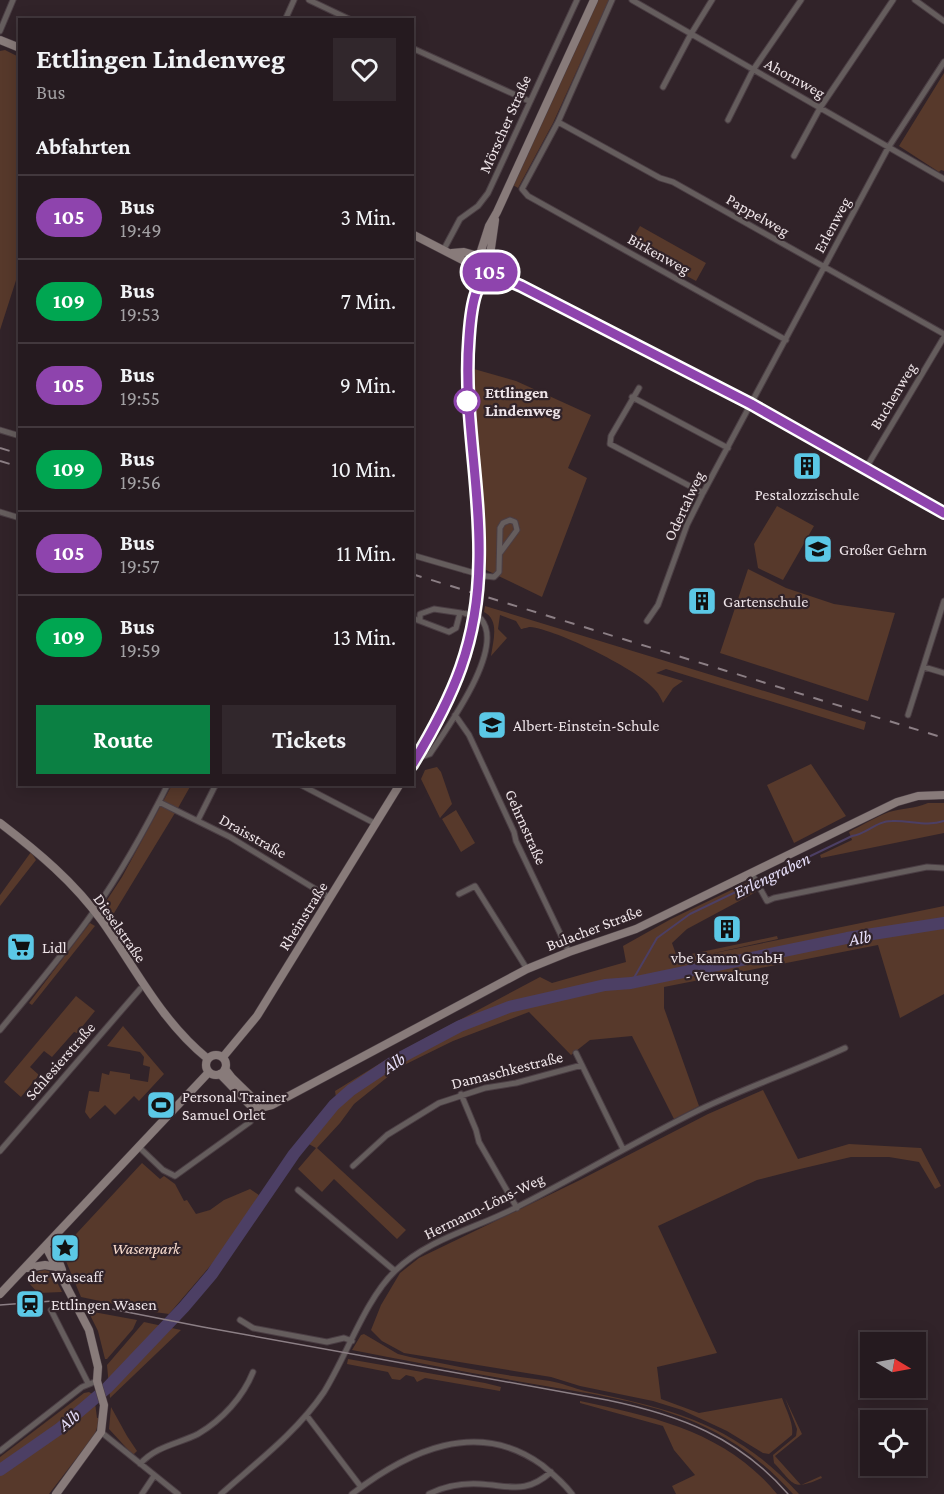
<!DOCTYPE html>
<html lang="de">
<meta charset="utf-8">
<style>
body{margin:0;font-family:"Crimson Pro",serif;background:#31272c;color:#f1f3f6;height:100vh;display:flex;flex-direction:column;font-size:22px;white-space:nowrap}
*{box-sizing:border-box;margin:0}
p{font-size:20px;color:#a3a1a4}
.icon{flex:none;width:33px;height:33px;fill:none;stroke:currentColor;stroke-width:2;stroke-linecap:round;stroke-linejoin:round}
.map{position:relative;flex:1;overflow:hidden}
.panel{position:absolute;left:18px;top:18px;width:396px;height:768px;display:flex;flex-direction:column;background:#251a1f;border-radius:0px;box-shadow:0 3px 15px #0003,0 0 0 2px #42383d}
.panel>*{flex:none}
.badge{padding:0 12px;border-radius:20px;font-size:21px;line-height:39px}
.needle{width:39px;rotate:100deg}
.tools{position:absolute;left:860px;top:1332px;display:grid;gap:12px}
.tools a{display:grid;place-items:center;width:66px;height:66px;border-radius:0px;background:#251a1f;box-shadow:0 3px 15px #0003,0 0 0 2px #42383d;font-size:30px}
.map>.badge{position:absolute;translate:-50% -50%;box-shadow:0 0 0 3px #fff}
h2{padding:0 18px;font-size:22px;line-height:54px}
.round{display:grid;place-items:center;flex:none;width:63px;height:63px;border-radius:0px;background:#31272c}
.overview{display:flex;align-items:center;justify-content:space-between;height:102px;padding:0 18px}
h1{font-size:28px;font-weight:700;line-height:45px}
.action{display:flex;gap:12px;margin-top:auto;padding:12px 18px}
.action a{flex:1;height:69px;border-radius:0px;background:#0b8043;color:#fff;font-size:24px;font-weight:700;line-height:69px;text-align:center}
.action a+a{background:#31272c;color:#f1f3f6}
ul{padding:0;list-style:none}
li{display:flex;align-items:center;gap:18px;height:84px;padding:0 18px;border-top:2px solid #42383d}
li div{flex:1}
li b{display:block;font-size:22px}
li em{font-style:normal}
li .badge{min-width:66px;font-weight:700;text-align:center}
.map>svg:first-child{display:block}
</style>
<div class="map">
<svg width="944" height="1494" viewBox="0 0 944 1494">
<rect width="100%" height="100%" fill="#312329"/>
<path fill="#57392b" d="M597 0H609L553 123 518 188 513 185Z
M5 50 19 57V271L0 330V51Z
M944 73V171L941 170 939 172 899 146Z
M640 226 706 263 696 281 629 245Z
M474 369 516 381 591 415 568 468 587 478 542 597 486 570C484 502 474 436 474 369Z
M777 506 814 526 783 580 758 568 754 544Z
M748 569 786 588 834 604 895 613 868 701 720 653Z
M485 606 866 722 864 730 666 669 656 673 683 681 673 688 663 703C661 699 659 694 656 691 641 671 556 629 530 627 529 627 522 629 521 629L516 621 500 615 498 629 507 638 491 656C493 641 500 620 484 612Z
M811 764 846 816 794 843 767 785Z
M437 767 441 772 452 804 440 818 421 779 425 770Z
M172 785H191L178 808 111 918 106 912 105 903 122 877Z
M928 803H944V833L821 858 820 855 852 840 849 832C862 825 876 817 889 812 903 808 913 809 928 803Z
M456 810 475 843 461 852 442 819Z
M31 852 36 860 0 906V895Z
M750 881 756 892 687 929 672 943 677 957 777 936 778 939 705 955 944 906V994L900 1018 878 945 664 987V1008L699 1106 674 1119 632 1036 590 1040 571 1055 529 1012 453 1041 400 1067 354 1104 340 1123 317 1148 406 1230 397 1239 334 1179 322 1192 298 1169 316 1148 307 1143 337 1104 335 1091 392 1056 540 977 552 983 626 962 623 946 671 919Z
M90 923 95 926 32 1005 29 1003Z
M76 996 95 1011 77 1033 74 1032 52 1057 44 1051 30 1067 39 1075 21 1097 4 1082Z
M123 1026 164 1074 139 1101 134 1096 115 1115 105 1105 90 1119 85 1112 89 1091 99 1092 102 1073 109 1075 110 1071 130 1074V1079L148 1082 150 1067 143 1065 144 1057 140 1052 107 1046Z
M763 1090 798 1159 849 1144 921 1148 941 1186 935 1189 919 1162 889 1157H851L800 1169 757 1180 658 1226 717 1353 657 1367 661 1399 699 1413 782 1398C786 1410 794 1423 792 1435L769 1454 763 1453 727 1431 682 1410 653 1401 580 1386 551 1377 404 1353 382 1341 371 1330 381 1305 400 1273 419 1258 580 1180 708 1114Z
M142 1163 160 1179 164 1176 175 1184 184 1201 187 1200 196 1214 210 1210 224 1200 250 1189 259 1195 229 1244 169 1314 147 1311 143 1307 138 1309 81 1297 63 1254 64 1247Z
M45 1270 52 1272 62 1292 38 1293 28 1282 39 1271Z
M88 1311 137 1320 133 1329 107 1359H105L98 1331Z
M144 1322 181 1330 110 1398 107 1365Z
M364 1334 398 1354 410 1357C444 1364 479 1371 513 1376 525 1378 538 1379 550 1381 562 1383 573 1388 585 1391 673 1409 735 1424 799 1494H793C715 1407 630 1401 522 1382 466 1372 409 1361 352 1350L361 1335Z
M348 1359 485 1383 501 1387 500 1391 425 1378 417 1382 414 1377 406 1375 400 1380 392 1379 388 1372 347 1364Z
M89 1392 94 1395 97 1418H100L95 1434 49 1494H0V1457L84 1393Z
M785 1398 802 1434 775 1456 801 1485 821 1476 822 1478C792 1491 795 1485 774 1463L773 1455 796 1436 797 1429Z
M580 1401C655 1417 726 1432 777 1494H676L672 1486 695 1475 674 1450 663 1426 580 1403Z
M111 1407 127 1436 137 1451 133 1455 109 1429Z"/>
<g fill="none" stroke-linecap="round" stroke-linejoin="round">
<path stroke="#4c3f64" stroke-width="2" d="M631 983 657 938 690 914 852 836C867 834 876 821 892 821 909 820 927 827 944 821"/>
<path stroke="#4c3f64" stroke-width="12" d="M0 1470 59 1429 107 1388 184 1307 212 1274 294 1154 334 1105 351 1090 396 1060 460 1026 509 1007 605 985 631 983 847 938 944 923"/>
<g stroke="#4b3e44" stroke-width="7">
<path id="street" d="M309 0 351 20
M612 0 558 122 522 189 528 196 786 340
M632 0 944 179
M915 0 944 21
M285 20 294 0
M0 31 13 0
M412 48 529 101
M663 87 691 34 712 0
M728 120 753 70 801 0
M558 122 660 178 673 182 944 334
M794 156 820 108 893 0
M444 249 460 219 478 206 488 193 577 0
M494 264 515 281
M489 272 521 286 751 404 944 513
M639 388 611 436 610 444 703 493
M632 397 728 448
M0 430 20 436
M866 468 944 337
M0 512 20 518
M412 555 464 570
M485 576 494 577 499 572 500 528 503 523 510 520 515 522 517 530 500 553
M412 618 449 632 456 628 460 613
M420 621V614L434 609 461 613
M647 621 658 605 687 525 703 493 888 148 944 62
M924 667 944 673
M455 715 469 735 514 832 516 841 569 952
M908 715 944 601
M412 755 424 756 430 754C447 728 506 648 481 619
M299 784 376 824
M159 802 230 837 330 898
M198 820 216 784
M752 874 767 901 774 898 927 867 944 868
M459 894 475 886 527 969
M0 1030C32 991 65 953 94 911 122 871 146 828 168 784
M576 1053 623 1149
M461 1094 476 1130 479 1142 517 1208
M140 1148 163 1170 175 1176 250 1122
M0 1151 140 989
M353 1166 387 1135 439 1103 485 1088 516 1083 582 1065
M298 1190 395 1271
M51 1310 88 1383
M240 1320 253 1328 327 1342 344 1338 352 1341
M307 1416 361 1487
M101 1432 178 1494
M0 1451 82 1387 97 1381
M140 1464C156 1446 178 1444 198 1434 222 1420 243 1397 253 1372
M142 1494 154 1476
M221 1494C257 1462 297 1432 324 1392 347 1355 365 1300 395 1271 429 1238 478 1228 519 1206 580 1175 638 1140 699 1110 747 1087 797 1070 845 1048
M352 1494C408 1451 477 1418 542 1465 553 1474 563 1482 572 1494
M429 1494C445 1486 462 1483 480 1484 512 1486 526 1494 551 1472"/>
</g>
<g stroke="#4b3e44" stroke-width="9">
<path id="secondary" d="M0 40 20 48
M412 234 476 267
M452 253 464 252 478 256
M475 263a10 10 0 1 1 20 0a10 10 0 1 1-20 0Z
M480 254 489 226 497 212 594 0
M490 255 495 220
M476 293 486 273
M412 765C436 727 460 686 470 642 489 560 471 479 467 397 465 363 471 330 475 297 476 287 475 279 478 270
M0 823C38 852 74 882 102 921 136 969 161 1021 208 1059
M206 1065a10 10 0 1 1 20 0a10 10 0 1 1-20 0Z
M223 1057 257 1016 400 784
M225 1069 232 1078 262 1107
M220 1074 249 1104 256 1109 272 1105 527 969 569 952 636 929 897 802 918 796 944 795
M56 1236V1254L62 1270
M46 1247 89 1330 98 1367 97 1381 104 1405 101 1432 56 1494
M27 1268 45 1265 56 1267
M0 1294 209 1072"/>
</g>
<use href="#street" stroke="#655d5d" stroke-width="5"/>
<use href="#secondary" stroke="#887b7a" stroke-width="8"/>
<path stroke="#8c7f85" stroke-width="1.5" d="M0 1305 53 1301 76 1302 203 1327 607 1400C680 1415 738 1437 788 1494"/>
<path stroke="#8c7f85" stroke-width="2" stroke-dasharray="10 10" stroke-linecap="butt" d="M0 448 20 454
M0 461 20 467
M412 574 944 738"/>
<g stroke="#4b3e44" stroke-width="7" stroke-linecap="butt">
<path id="street-bridge" d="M464 570 485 576
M464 613 481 619"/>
</g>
<use href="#street-bridge" stroke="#655d5d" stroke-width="5"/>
</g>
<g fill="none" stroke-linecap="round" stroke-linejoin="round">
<g stroke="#fff" stroke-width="14">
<path id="line" d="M412 765C454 696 478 642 479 561 481 486 463 413 469 338 470 324 471 307 476 293 479 286 483 279 486 273L489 272 521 286 751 404 944 513"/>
</g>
<use href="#line" stroke="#8e44ad" stroke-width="9"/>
</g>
<defs>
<g id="building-square" transform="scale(1.5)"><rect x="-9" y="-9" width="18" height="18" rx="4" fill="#5bc8e6" stroke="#312329"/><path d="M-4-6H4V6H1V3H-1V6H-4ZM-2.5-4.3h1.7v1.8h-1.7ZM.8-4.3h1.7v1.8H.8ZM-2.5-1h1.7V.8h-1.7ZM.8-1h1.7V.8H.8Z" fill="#111"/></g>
<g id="school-square" transform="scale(1.5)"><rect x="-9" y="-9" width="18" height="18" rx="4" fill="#5bc8e6" stroke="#312329"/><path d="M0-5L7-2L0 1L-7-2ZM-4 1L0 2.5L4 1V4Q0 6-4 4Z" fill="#111"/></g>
<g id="supermarket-square" transform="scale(1.5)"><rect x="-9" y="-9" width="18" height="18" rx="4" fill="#5bc8e6" stroke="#312329"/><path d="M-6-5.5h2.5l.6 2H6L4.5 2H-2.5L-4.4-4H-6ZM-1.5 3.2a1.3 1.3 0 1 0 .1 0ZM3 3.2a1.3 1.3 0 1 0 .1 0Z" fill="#111"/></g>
<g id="stadium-square" transform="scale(1.5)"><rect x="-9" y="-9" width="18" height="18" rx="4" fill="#5bc8e6" stroke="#312329"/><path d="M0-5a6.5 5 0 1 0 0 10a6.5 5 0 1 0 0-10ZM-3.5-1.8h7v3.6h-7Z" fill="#111"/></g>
<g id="sight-square" transform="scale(1.5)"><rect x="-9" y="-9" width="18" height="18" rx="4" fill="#5bc8e6" stroke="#312329"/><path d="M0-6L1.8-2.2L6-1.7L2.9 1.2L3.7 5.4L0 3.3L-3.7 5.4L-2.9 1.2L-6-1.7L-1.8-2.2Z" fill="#111"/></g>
<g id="station-square" transform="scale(1.5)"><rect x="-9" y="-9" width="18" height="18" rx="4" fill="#5bc8e6" stroke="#312329"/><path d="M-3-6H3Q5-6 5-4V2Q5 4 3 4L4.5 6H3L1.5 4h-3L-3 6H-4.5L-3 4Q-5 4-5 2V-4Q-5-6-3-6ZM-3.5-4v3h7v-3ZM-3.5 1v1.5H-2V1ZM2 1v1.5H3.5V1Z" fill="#111"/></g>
</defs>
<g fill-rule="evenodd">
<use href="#building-square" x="807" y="466"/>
<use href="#school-square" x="818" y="549"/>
<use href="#building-square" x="702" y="601"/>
<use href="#school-square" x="492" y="725"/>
<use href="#building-square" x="727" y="929"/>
<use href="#supermarket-square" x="21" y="947"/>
<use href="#stadium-square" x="161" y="1105"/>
<use href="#sight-square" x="65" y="1248"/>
<use href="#station-square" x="30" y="1304"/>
</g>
<circle fill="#fff" stroke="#8e44ad" stroke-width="3" cx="467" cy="401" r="12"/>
<g text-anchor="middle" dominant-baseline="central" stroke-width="4.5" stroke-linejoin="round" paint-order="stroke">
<g font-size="16" fill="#eee4e8" stroke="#312329">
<text transform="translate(795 78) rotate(29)">Ahornweg</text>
<text transform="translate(505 124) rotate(-66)">Mörscher Straße</text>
<text transform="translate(758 215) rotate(30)">Pappelweg</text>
<text transform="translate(832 225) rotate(-62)">Erlenweg</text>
<text transform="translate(659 254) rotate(29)">Birkenweg</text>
<text transform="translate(893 396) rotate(-59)">Buchenweg</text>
<text transform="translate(684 506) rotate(-65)">Odertalweg</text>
<text transform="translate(526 827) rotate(66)">Gehrnstraße</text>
<text transform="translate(253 836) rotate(29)">Draisstraße</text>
<text transform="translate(303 916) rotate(-58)">Rheinstraße</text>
<text transform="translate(120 928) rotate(55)">Dieselstraße</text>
<text transform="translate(594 928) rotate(-21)">Bulacher Straße</text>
<text transform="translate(60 1061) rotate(-49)">Schlesierstraße</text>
<text transform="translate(507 1070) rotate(-14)">Damaschkestraße</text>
<text transform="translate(484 1206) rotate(-26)">Hermann-Löns-Weg</text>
</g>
<g font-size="16" font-weight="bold" fill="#eee4e8" stroke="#312329" text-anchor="start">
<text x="485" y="392">Ettlingen<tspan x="485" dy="18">Lindenweg</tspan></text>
</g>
<g font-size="16" fill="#eee4e8" stroke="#312329" text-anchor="start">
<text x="807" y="494" text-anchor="middle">Pestalozzischule</text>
<text x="839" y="549">Großer Gehrn</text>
<text x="723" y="601">Gartenschule</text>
<text x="513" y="725">Albert-Einstein-Schule</text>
<text x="42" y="947">Lidl</text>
<text x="727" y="957" text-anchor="middle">vbe Kamm GmbH<tspan x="727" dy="18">- Verwaltung</tspan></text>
<text x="182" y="1096">Personal Trainer<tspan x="182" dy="18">Samuel Orlet</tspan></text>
<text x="65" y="1276" text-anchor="middle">der Waseaff</text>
<text x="51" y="1304">Ettlingen Wasen</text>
</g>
<g font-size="16" font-style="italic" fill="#f9dcce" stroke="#312329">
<text x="146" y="1248">Wasenpark</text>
</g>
<g font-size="18" font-style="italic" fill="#e6def9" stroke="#312329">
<text transform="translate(772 875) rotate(-26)">Erlengraben</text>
<text transform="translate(860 938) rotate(-10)">Alb</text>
<text transform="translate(394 1063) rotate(-33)">Alb</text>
<text transform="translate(69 1420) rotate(-40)">Alb</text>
</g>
</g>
</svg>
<div class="tools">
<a><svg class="needle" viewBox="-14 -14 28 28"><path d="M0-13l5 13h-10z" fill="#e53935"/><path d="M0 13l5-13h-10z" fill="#a3a1a4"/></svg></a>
<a><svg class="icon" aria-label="locate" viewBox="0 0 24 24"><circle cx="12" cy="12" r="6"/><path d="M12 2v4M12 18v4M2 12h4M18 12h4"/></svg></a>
</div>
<b class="badge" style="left:490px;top:272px;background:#8e44ad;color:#fff">105</b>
<section class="panel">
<div class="overview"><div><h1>Ettlingen Lindenweg</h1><p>Bus</p></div><a class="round"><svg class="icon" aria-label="heart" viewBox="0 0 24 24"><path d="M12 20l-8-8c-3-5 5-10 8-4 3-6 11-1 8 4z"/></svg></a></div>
<h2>Abfahrten</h2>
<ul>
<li><span class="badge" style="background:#8e44ad;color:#fff">105</span><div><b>Bus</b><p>19:49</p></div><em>3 Min.</em></li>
<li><span class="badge" style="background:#00a651;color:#fff">109</span><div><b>Bus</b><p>19:53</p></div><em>7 Min.</em></li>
<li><span class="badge" style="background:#8e44ad;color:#fff">105</span><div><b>Bus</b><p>19:55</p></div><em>9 Min.</em></li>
<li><span class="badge" style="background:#00a651;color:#fff">109</span><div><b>Bus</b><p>19:56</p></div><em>10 Min.</em></li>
<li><span class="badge" style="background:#8e44ad;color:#fff">105</span><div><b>Bus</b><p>19:57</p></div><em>11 Min.</em></li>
<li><span class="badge" style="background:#00a651;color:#fff">109</span><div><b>Bus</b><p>19:59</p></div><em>13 Min.</em></li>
</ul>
<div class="action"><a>Route</a><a>Tickets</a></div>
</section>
</div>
